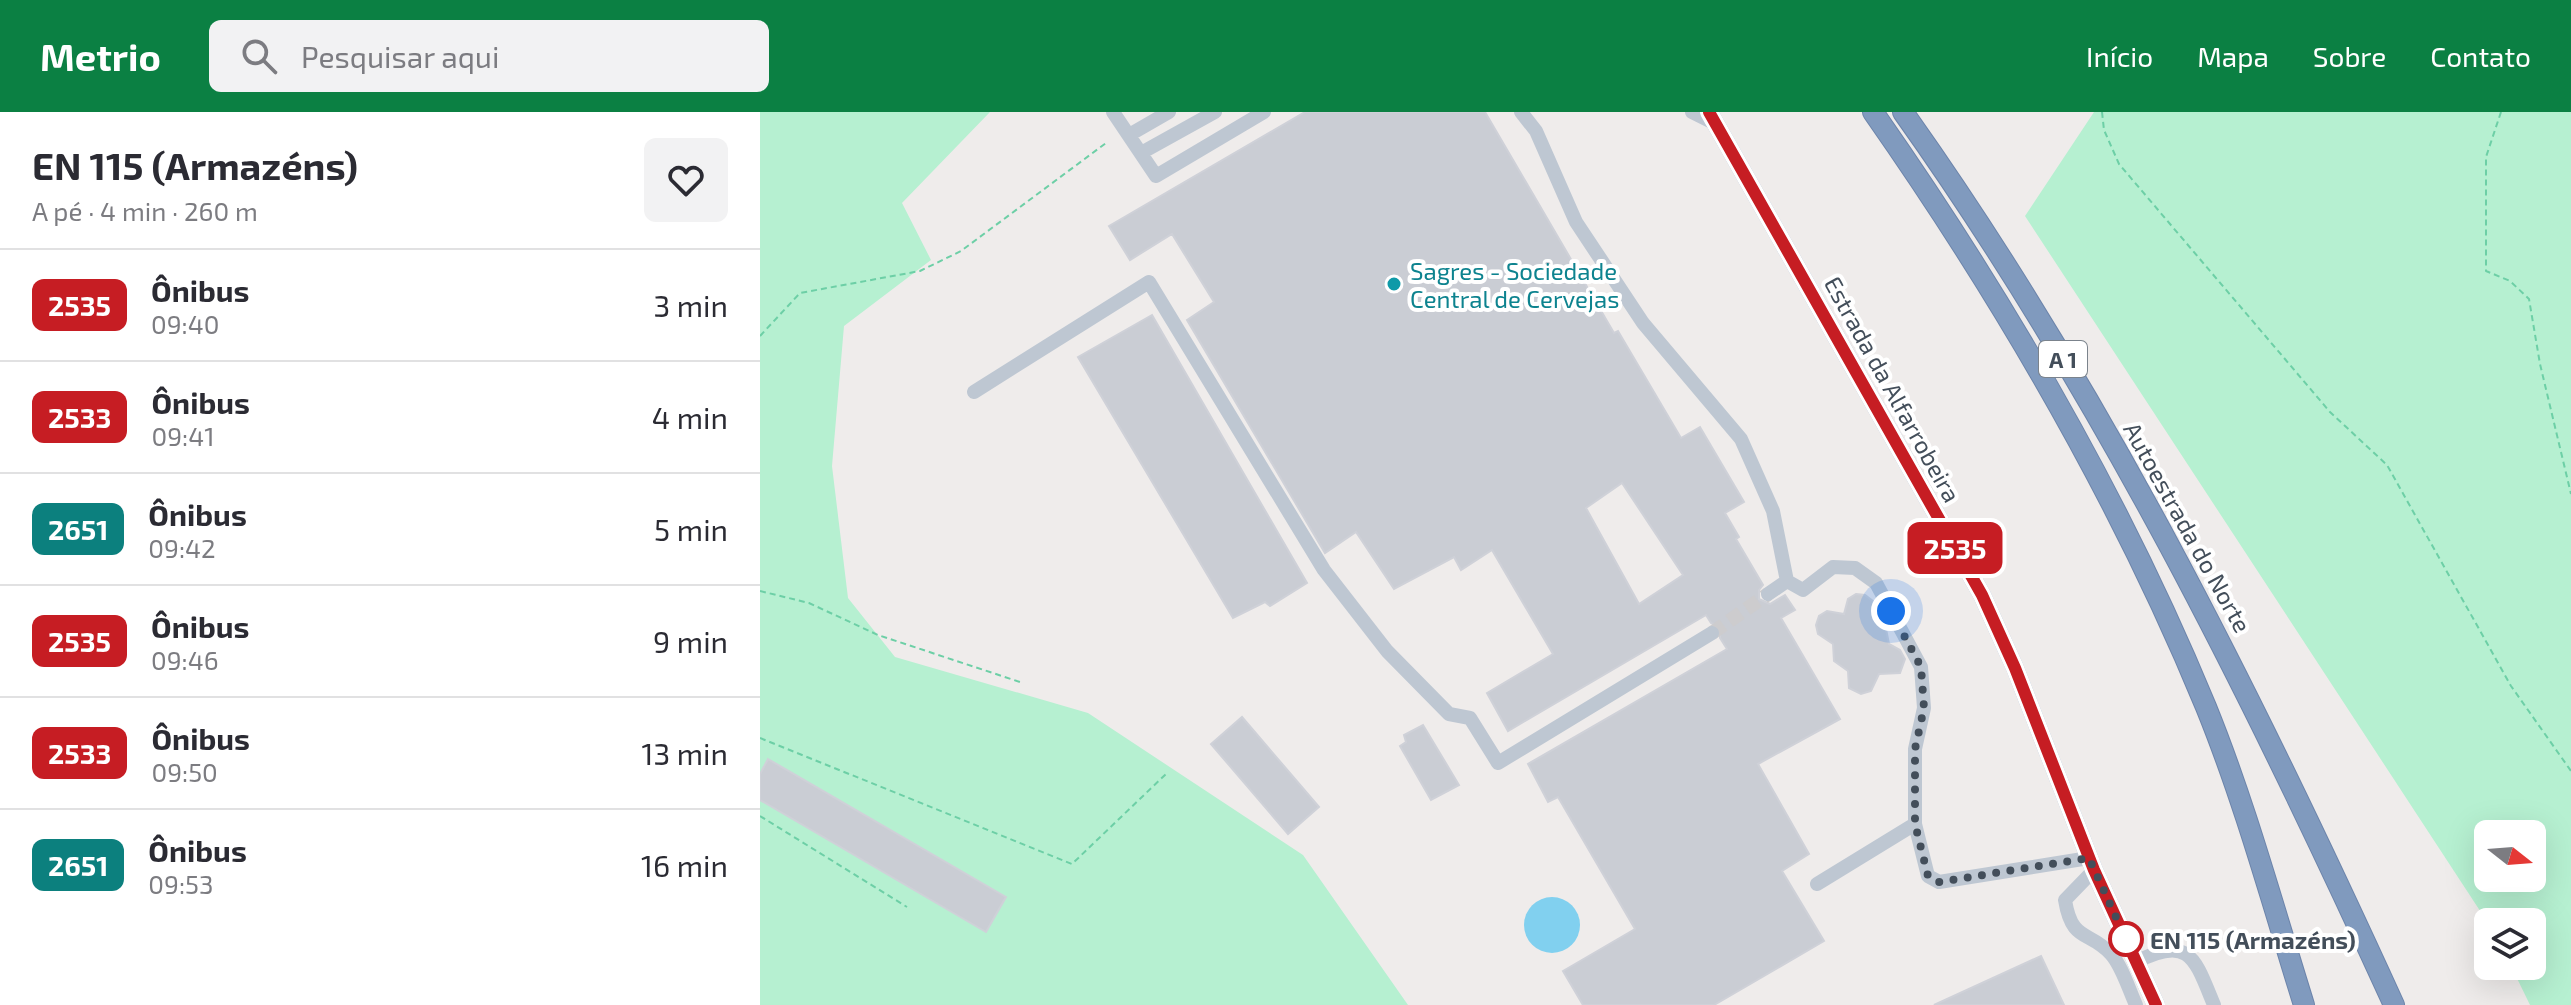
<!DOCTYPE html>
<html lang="pt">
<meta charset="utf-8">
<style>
body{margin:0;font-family:"Exo 2",sans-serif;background:#f2f2f3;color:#2b2b33;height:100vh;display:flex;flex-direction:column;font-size:30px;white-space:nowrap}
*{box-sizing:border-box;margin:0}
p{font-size:26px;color:#7c7c81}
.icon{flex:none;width:44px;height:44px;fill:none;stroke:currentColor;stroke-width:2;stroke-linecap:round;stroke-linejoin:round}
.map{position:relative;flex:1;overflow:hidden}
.details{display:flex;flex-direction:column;background:#fff;width:760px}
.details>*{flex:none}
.badge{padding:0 16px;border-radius:12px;font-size:28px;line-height:52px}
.needle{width:52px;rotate:107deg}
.controls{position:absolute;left:1714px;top:708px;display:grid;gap:16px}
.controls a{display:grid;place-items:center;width:72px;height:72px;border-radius:12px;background:#fff;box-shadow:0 8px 32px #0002;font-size:40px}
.you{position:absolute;width:40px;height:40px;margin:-20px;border:6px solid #fff;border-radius:50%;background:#1a73e8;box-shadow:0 0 0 12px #1a73e833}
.map>.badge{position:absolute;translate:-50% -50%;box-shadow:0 0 0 4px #fff}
.round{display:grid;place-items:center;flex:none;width:84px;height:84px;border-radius:12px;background:#f2f2f3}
.headline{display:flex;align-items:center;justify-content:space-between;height:136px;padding:0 32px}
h1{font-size:38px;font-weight:700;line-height:60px}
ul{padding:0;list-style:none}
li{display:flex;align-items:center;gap:24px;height:112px;padding:0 32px;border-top:2px solid #e1e1e2}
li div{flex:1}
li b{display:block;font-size:30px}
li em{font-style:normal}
li .badge{min-width:88px;font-weight:700;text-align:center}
header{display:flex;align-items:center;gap:48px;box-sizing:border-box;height:112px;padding:0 40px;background:#0b8043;color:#fff}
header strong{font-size:38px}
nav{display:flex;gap:44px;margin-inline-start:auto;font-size:28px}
.search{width:560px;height:72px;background:#f2f2f3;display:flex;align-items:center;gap:20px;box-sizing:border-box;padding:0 28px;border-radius:12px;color:#7c7c81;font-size:30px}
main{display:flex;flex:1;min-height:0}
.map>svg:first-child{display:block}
</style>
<header>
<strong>Metrio</strong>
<div class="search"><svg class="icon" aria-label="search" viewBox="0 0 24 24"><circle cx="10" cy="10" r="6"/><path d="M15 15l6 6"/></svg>Pesquisar aqui</div>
<nav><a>Início</a><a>Mapa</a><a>Sobre</a><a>Contato</a></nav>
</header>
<main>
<section class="details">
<div class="headline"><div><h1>EN 115 (Armazéns)</h1><p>A pé · 4 min · 260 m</p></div><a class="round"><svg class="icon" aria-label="heart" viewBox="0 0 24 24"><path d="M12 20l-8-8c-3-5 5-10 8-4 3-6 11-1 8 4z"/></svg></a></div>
<ul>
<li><span class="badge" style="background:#c61d23;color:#fff">2535</span><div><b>Ônibus</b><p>09:40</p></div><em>3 min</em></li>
<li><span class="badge" style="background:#c61d23;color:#fff">2533</span><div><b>Ônibus</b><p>09:41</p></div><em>4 min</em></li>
<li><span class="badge" style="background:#0c807e;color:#fff">2651</span><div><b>Ônibus</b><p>09:42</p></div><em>5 min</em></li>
<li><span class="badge" style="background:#c61d23;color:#fff">2535</span><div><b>Ônibus</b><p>09:46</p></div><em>9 min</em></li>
<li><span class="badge" style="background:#c61d23;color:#fff">2533</span><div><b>Ônibus</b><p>09:50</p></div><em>13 min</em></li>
<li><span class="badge" style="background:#0c807e;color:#fff">2651</span><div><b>Ônibus</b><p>09:53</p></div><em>16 min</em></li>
</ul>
</section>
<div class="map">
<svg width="1811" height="893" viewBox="0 0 1811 893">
<rect width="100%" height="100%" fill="#efeceb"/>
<path fill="#b6f0d1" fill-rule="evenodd" d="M0 0H230L142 91 171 148 84 214 72 354 88 486 135 545 328 601 543 743 648 893H0Z
M1334 0H1811V893H1770L1751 854H1772V810L1728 811 1265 104ZM1772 722V766H1728V722Z"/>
<path fill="#81d0ef" d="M764 813a28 28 0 1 1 56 0a28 28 0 1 1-56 0Z"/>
<path fill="#cacdd4" stroke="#cfd1d8" stroke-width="2" fill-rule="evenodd" d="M545 0H725L854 221 858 219 921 326 940 315 984 390 965 401 979 425 976 427 1003 473 999 478V487L1010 492 1025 483 1035 498 1021 506 1080 607 998 652 1049 742 1022 759 1064 829 954 893H823L803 859 875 817 798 685 788 690 768 652 967 537 960 526V515L951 511 946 503 748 619 727 581 793 542 732 438 701 458 694 445 634 477 596 420 565 441 427 208 454 190 412 122 370 148 349 114ZM862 371 923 463 879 492 826 396Z
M392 203 547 471 510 494 505 490 473 506 318 245Z
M1096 482 1105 483 1113 489 1114 506 1125 512 1129 532 1140 538 1145 547 1140 561 1119 562 1111 579 1101 582 1089 576 1088 559 1074 549 1073 532 1058 522 1056 513 1059 504 1067 499 1084 502 1088 487Z
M482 605 559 695 528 722 451 632Z
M663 613 699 673 671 688 640 634 646 630 644 623Z
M8 647 246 785 226 820 0 688V662Z
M1281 844 1304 893H1174Z"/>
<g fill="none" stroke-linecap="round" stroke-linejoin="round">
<path stroke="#cdccce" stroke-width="14" stroke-dasharray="14 7" stroke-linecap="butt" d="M952 521 1008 482"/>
<g stroke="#6c84aa" stroke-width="22">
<path id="highway" d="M1113 0C1244 187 1359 384 1446 595 1485 691 1513 794 1544 893
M1143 0C1341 278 1493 584 1634 893"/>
</g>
<path stroke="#6dcfa6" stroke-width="2" stroke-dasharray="6 4" stroke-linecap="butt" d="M1342 0 1344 18 1359 52 1570 300 1627 353 1751 574 1811 659
M1741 0 1726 45V159L1750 169 1769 187 1780 252 1811 382
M0 224 40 181 160 159 201 139 346 31
M0 479 49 491 118 523 263 571
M0 626 312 752 407 661
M0 704 147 795"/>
<path stroke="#bec7d2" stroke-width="14" d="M353 0 396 64 504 0
M761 0 776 19 816 110 883 211 981 327 1013 399 1027 469 1043 478 1073 455 1095 456 1116 471 1161 555 1164 596 1155 637V712L1057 772
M932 0 956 12
M369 23 409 0
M381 41 455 0
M214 280 389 170 564 458 627 539 689 602 710 606 738 651 952 521
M1008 482 1027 469
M1155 712 1168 764 1179 770 1329 746
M1334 758 1305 788C1312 831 1329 818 1351 842 1362 854 1369 878 1376 893
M1376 850C1430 822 1435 847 1454 893"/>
<path stroke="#a9b9cd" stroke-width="18" d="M949 0 1222 483 1255 556 1334 758 1396 893"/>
<use href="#highway" stroke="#809abe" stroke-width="20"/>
</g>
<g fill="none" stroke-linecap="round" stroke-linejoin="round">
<g stroke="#fff" stroke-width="18">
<path id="line" d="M949 0 1222 483 1255 556 1334 758 1396 893"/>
</g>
<use href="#line" stroke="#c61d23" stroke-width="12"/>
<path stroke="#434e5a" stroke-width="8" stroke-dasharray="0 14.4" d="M1131 499 1161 555 1164 596 1155 637V712L1168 764 1179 770 1329 746 1366 827"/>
</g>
<circle fill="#0f9aa8" stroke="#fff" stroke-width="3" cx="634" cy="172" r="8"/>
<circle fill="#fff" stroke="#c61d23" stroke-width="4" cx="1366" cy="827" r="16"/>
<g text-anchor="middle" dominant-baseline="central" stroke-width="8" stroke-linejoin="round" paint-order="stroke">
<rect fill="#fff" stroke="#7b838c" stroke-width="2" x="1279" y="229" width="48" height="36" rx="6"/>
<g font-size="22" font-weight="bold" fill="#434e5a">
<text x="1303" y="247">A 1</text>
</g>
<g font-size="24" fill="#0d838f" stroke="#fff" text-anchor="start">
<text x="650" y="158">Sagres - Sociedade<tspan x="650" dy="28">Central de Cervejas</tspan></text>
</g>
<g font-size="24" fill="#434e5a" stroke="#fff">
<text transform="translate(1133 277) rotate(61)">Estrada da Alfarrobeira</text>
<text transform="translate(1428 415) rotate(61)">Autoestrada do Norte</text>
</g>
<g font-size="24" font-weight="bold" fill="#434e5a" stroke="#fff" text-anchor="start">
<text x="1390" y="827">EN 115 (Armazéns)</text>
</g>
</g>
</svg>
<div class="controls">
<a><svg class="needle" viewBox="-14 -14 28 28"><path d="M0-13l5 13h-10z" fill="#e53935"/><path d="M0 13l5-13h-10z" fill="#7c7c81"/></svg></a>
<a><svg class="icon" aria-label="layers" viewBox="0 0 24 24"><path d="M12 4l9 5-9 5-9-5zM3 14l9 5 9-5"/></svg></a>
</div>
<div class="you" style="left:1131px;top:499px"></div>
<b class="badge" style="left:1195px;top:436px;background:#c61d23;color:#fff">2535</b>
</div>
</main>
